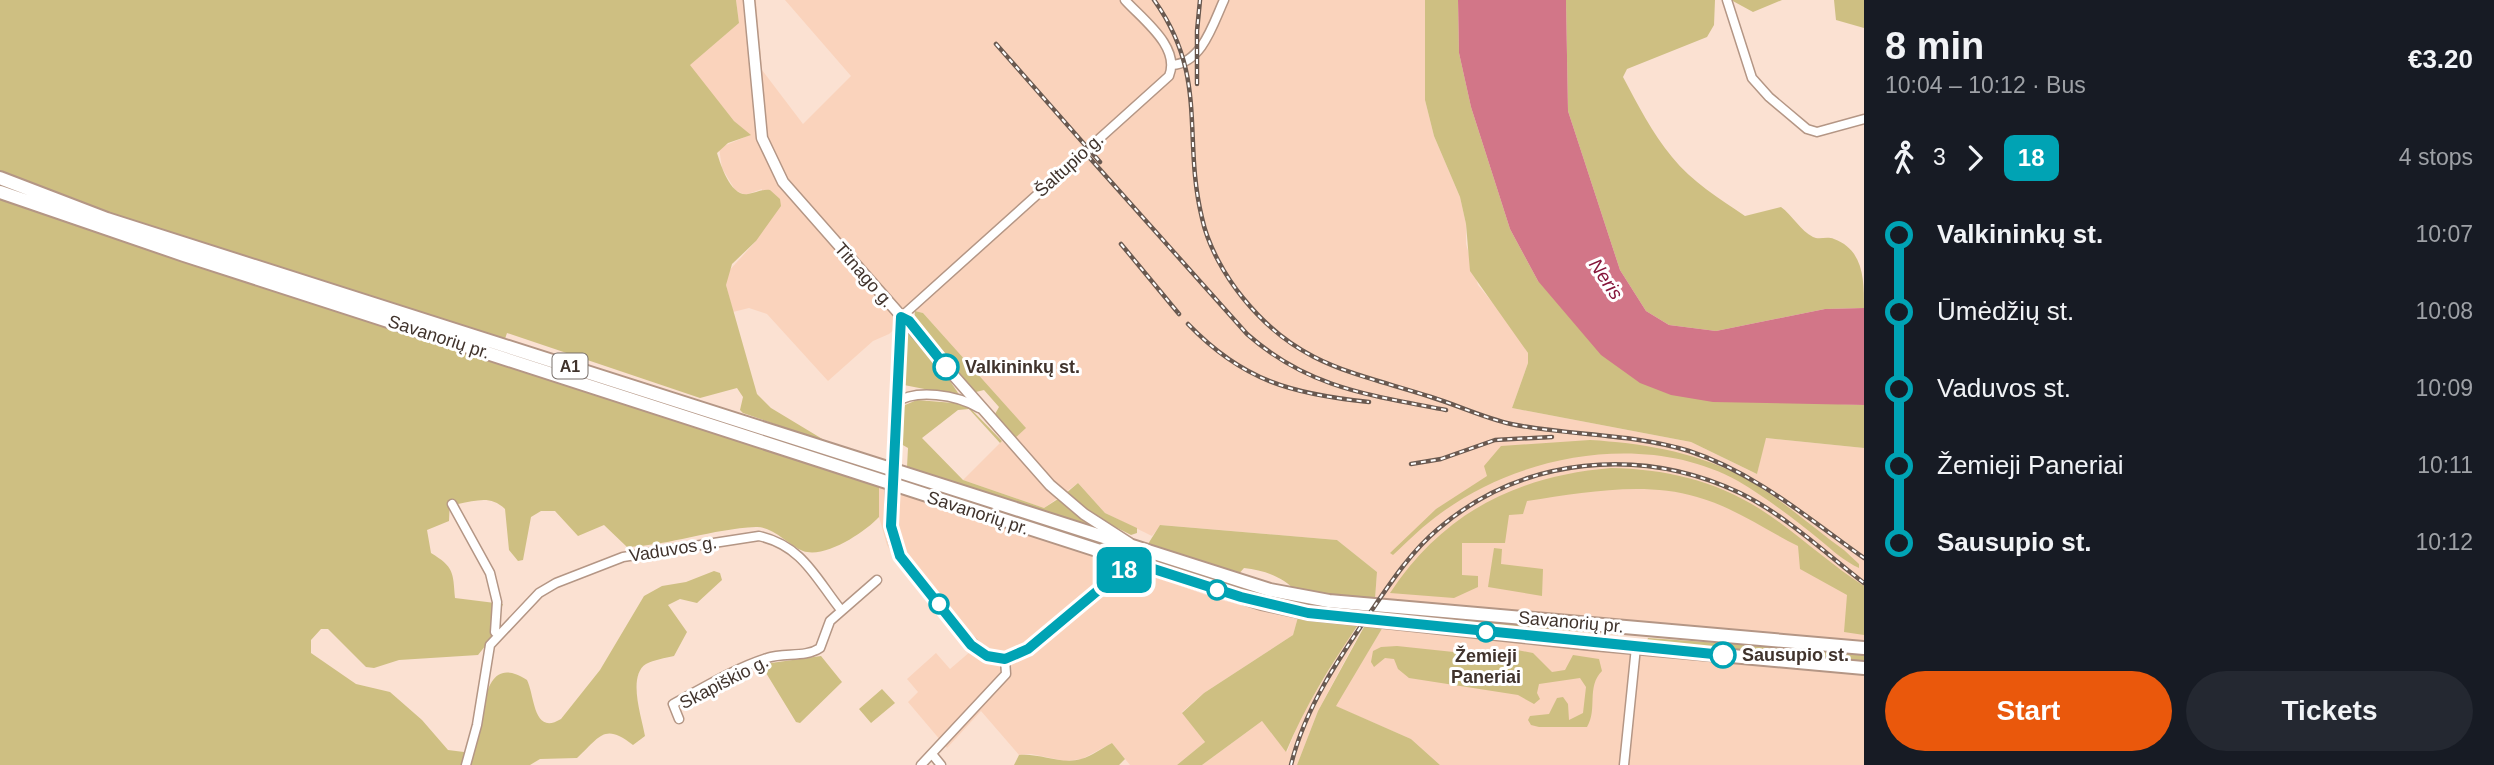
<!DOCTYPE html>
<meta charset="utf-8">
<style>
body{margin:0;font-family:Helvetica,sans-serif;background:#242831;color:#f1f3f6;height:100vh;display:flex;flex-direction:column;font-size:26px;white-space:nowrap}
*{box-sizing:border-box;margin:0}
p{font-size:23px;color:#9ea1a6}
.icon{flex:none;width:38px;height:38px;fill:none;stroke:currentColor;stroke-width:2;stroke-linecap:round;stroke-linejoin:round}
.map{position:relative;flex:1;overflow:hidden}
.drawer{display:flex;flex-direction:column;background:#171b24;width:630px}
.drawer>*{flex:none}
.badge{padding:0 14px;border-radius:10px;font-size:24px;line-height:46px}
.map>.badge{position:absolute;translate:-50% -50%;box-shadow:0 0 0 4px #fff}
.legs{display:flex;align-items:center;gap:10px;height:77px;padding:0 21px;font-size:23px}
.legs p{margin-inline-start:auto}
.headline{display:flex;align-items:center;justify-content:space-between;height:119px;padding:0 21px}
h1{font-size:38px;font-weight:700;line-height:52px}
.cta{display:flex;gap:14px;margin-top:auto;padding:14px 21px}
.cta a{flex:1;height:80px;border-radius:42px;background:#ea580c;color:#fff;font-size:28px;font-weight:700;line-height:80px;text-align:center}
.cta a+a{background:#242831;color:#f1f3f6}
ul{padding:0 21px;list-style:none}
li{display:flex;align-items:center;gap:24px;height:77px;font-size:26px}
li i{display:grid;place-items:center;width:10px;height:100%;margin:0 9px;background:currentColor}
li i::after{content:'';width:18px;height:18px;margin:-9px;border:5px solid;border-radius:50%;background:#171b24}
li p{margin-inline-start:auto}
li:first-child i{background:linear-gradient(#0000 50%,currentColor 0)}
li:last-child i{background:linear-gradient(currentColor 50%,#0000 0)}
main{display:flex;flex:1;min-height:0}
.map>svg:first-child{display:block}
</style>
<main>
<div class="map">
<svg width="1864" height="765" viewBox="0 0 1864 765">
<rect width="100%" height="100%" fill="#fbe1d2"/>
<path fill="#fad3bc" d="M736 0H756L762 70 803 124 851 76 785 0H1425V100L1434 136 1460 197 1466 224V244L1478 285 1511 325 1528 353V363L1512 408 1691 442 1757 474 1765 438 1864 448V641L1375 599 1377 572 1337 540 1161 525 1152 536 1105 513 1078 483 1044 508 963 480 1002 441 1007 446 1025 427 923 313 915 311 889 334 873 341 828 381 767 314 749 308 733 312 726 285 727 273 756 241 762 189 745 195 735 190 722 168 719 148 750 135 734 121 689 65 739 23Z
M879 486 1119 564 1220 600 1298 617 1293 635 1204 693 1182 712 1205 742 1177 765H1130L1112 743 1082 759 1065 761 1031 754 1019 755 981 711 947 748 908 702 918 692 907 679 936 653 950 669 971 651 899 567 887 545 879 517Z
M1383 627 1864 671V765H1440L1411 739 1335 706Z
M1351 634 1357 638 1318 711 1297 765H1202L1262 721 1287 752 1300 718Z"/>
<path fill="#cebf82" d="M0 0H736L739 23 690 65 734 121 751 135 728 143 717 153C721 166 731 197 748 194 756 193 761 189 770 190L780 199 781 206 756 241 732 264 726 285 757 394 771 408 829 443 743 413 740 410 743 397 737 388 700 398 507 333 497 362 879 486V517C865 532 825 559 803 551 788 545 773 526 756 527 712 529 671 545 627 547L604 525 578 536 555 511H541L531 517 523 560 518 561 509 550 505 509C490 495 477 501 458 504L450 499 449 521 427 530 431 553C454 567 453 572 455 598L503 604 490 640 478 655 399 660 374 668 366 667 328 629H321L311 640V653L356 684 390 692 422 720 448 750 464 752C467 750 470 748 473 745 486 727 478 648 527 680 535 696 533 736 561 719L600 670 644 596 662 586 686 582 714 571 720 573 722 580 697 603 680 599 668 605 687 632 674 656C665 658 654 660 646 664 627 676 642 718 645 736L633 745C604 722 600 737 577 758L540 759 530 765H0Z
M1425 0H1458L1459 53 1471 107 1510 229 1538 281 1812 403 1864 405V448L1766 438 1757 474 1691 442 1512 408 1528 363V353L1470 271 1466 224 1460 197 1434 136 1425 100Z
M1566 0H1715L1714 25 1707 37 1627 69 1623 77C1638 105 1652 133 1672 157 1691 181 1720 199 1745 216L1781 207C1792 215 1801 231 1813 237 1819 240 1827 236 1834 239 1864 250 1864 280 1864 308L1825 309 1716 331 1669 325 1646 311 1620 270 1568 111Z
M1731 0H1782L1753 12Z
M1834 0H1864V28L1836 20Z
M915 311 923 313 1026 428 1014 439 995 414 999 407 984 390 976 392 941 358 914 323Z
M905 327 921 337 960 396 904 385Z
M917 400 966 404 1002 441 1000 443 969 409 958 410 922 438 963 480 1044 508 1058 499 1079 516 1116 537 907 467 908 448 901 444 900 417 905 405Z
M1590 440C1640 443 1691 451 1737 474 1775 493 1809 525 1844 550L1859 564V568C1844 561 1832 550 1820 540 1794 519 1767 498 1738 481 1647 431 1521 454 1441 513 1424 525 1408 541 1393 555L1390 553 1436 509 1487 476 1484 466 1501 446Z
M1611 468C1664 469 1714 480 1760 509 1796 532 1828 563 1864 586V635L1844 632 1847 595 1800 569 1798 546C1765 530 1734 507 1697 497 1642 481 1583 493 1527 501L1523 514 1509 515 1505 543H1462V575L1478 576V587L1454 598 1390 593C1443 513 1516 476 1611 468Z
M1078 483 1105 513 1137 528V533L1131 535 1096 517 1065 494Z
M1160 525 1337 540 1377 572 1375 599 1296 591C1283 577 1264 570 1244 568L1237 576 1148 544Z
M1494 548 1502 549 1501 564 1543 569 1542 596 1488 587Z
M1377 612 1621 633 1623 635 1376 615Z
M1298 617 1358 625C1330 666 1305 706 1286 752L1262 721 1202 765H1177L1205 742 1182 713 1204 693 1293 635Z
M1364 627H1383L1336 706 1411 739 1440 765H1297L1318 711Z
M1648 638 1864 653V662L1646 643Z
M1397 646 1463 653C1479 648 1486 653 1497 664L1512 649 1533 653 1552 672 1565 670 1573 655 1599 659 1602 671C1586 687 1598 709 1587 727H1539L1531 725 1528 720 1530 716 1549 714 1557 698 1563 697 1568 704 1569 720 1583 713 1586 687 1580 678 1539 684 1537 693 1540 699 1534 704 1518 695 1409 678 1398 669 1394 659 1385 658 1374 667 1371 662 1373 651 1381 647Z
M821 656 842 682 800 723 796 722 763 668 771 663Z
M882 689 895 703 871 723 859 709Z
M1112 743 1125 759 1119 765H1014L1019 755C1040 753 1062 765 1081 759 1092 756 1102 748 1112 743Z"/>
<path fill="#d27688" d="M1458 0H1566L1568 111 1620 270 1646 311 1669 325 1716 331 1825 309 1864 308V405L1713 402 1671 395 1640 383 1601 355 1538 281 1510 229 1471 107 1459 53Z"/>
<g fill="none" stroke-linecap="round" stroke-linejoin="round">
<g stroke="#b49685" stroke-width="11">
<path id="minor" d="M1727 0 1752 78 1769 97 1807 129 1817 132 1864 119
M1172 65C1202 63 1213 24 1224 0
M901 317 1169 76C1181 47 1142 19 1125 0
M895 403C916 388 957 395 979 408
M452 504 490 573 497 602 495 632 498 635
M679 719 673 704C703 688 735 668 767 658 784 652 805 658 820 648L830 621 877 580
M932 754 941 765
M466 765 477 725 490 645 539 593 556 583 623 557 759 536C803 546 816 579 841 610
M921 765 1006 674 1005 659
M1624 765 1636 647"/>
</g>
<g stroke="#b49685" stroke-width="13">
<path id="tertiary" d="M749 0 762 138 783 182 1050 485 1084 514 1129 543
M893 465 901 317
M891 491C891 509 889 527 895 544 902 563 970 649 988 656 1003 662 1015 657 1028 649L1132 562"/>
</g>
<g stroke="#b49685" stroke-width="16">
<path id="trunk" d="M0 178 107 219 1270 590 1329 601 1864 648
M0 192 184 255 1261 603 1308 613 1588 643 1864 668"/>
</g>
<use href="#minor" stroke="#fff" stroke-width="8"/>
<use href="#tertiary" stroke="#fff" stroke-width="10"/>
<use href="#trunk" stroke="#fff" stroke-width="12"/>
<g stroke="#695950" stroke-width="4.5">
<path id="rail" d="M1154 0C1209 77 1182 136 1202 218 1208 246 1225 276 1243 298 1298 366 1353 372 1431 397 1457 405 1484 418 1511 424 1570 436 1631 433 1689 451 1754 472 1809 519 1864 558
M996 44 1100 162
M1197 84V31L1200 0
M1088 156 1247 334C1308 388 1369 395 1446 410
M1121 244 1179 314
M1188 324C1243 381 1292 394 1369 402
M1411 464 1441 459 1495 440 1552 437
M1291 765C1305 707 1341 655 1374 607 1393 579 1412 551 1438 529 1523 456 1641 446 1740 493 1785 515 1824 552 1864 583"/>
</g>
<use href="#rail" stroke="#fff" stroke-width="2" stroke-dasharray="5" stroke-linecap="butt"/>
</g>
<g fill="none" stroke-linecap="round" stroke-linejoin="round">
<g stroke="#fff" stroke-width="16">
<path id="line-1" d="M946 367 909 321 901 317 891 526 900 556 971 645 987 656 1005 659 1028 649 1132 562 1241 597 1308 613 1723 655"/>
</g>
<use href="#line-1" stroke="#00a3b4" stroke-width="10"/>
</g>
<g fill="#fff" stroke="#00a3b4" stroke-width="3.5">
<circle cx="946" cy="367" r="12"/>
<circle cx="1217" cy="590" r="9"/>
<circle cx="939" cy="604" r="9"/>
<circle cx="1486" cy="632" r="9"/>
<circle cx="1723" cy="655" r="12"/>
</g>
<g text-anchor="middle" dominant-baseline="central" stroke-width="6" stroke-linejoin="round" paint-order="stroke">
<rect fill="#fff" stroke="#79706b" stroke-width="2" x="552.5" y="353.5" width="35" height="25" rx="5"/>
<g font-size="16" font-weight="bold" fill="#40332c">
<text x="570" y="366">A1</text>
</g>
<g font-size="18" fill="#40332c" stroke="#fff">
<text transform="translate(1069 165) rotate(-42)">Šaltupio g.</text>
<text transform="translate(864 275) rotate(49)">Titnago g.</text>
<text transform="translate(439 337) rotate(18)">Savanorių pr.</text>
<text transform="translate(978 513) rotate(18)">Savanorių pr.</text>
<text transform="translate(673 549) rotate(-9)">Vaduvos g.</text>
<text transform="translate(1571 622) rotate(5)">Savanorių pr.</text>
<text transform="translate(724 682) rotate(-27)">Skapiškio g.</text>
</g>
<g font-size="18" font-weight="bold" fill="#40332c" stroke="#fff" text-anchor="start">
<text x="965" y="367">Valkininkų st.</text>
<text x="1742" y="655">Sausupio st.</text>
<text x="1486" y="656" text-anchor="middle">Žemieji<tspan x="1486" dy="21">Paneriai</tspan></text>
</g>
<g font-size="19" font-style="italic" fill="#85153a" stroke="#fff">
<text transform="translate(1606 279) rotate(56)">Neris</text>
</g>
</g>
</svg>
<b class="badge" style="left:1124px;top:570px;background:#00a3b4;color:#fff">18</b>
</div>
<section class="drawer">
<div class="headline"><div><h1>8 min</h1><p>10:04 – 10:12 · Bus</p></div><b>€3.20</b></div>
<div class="legs"><svg class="icon" aria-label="walk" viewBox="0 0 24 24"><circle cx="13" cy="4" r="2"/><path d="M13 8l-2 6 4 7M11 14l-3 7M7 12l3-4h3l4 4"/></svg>3<svg class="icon" aria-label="forward" viewBox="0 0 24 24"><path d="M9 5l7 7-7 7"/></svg><b class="badge" style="background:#00a3b4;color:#fff">18</b><p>4 stops</p></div>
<ul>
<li><i style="color:#00a3b4"></i><b>Valkininkų st.</b><p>10:07</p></li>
<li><i style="color:#00a3b4"></i><span>Ūmėdžių st.</span><p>10:08</p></li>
<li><i style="color:#00a3b4"></i><span>Vaduvos st.</span><p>10:09</p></li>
<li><i style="color:#00a3b4"></i><span>Žemieji Paneriai</span><p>10:11</p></li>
<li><i style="color:#00a3b4"></i><b>Sausupio st.</b><p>10:12</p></li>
</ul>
<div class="cta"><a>Start</a><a>Tickets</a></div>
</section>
</main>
